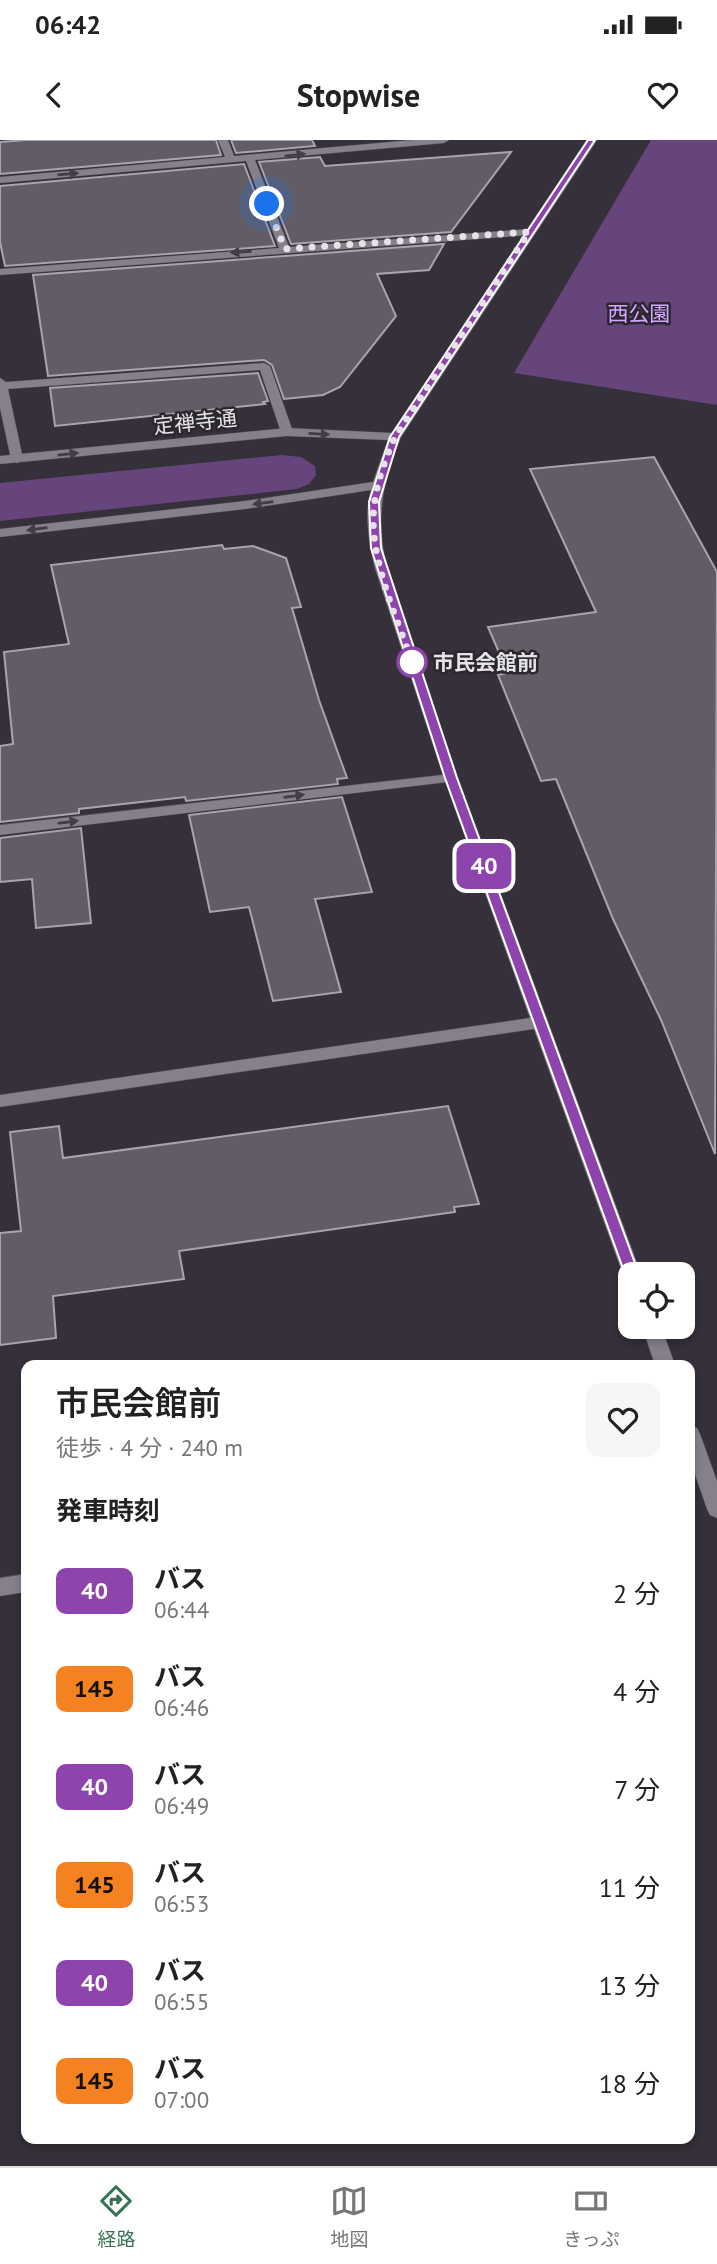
<!DOCTYPE html>
<html lang="ja">
<meta charset="utf-8">
<style>
body{margin:0;font-family:"PT Sans","Noto Sans JP",sans-serif;background:#f6f6f6;color:#222;height:100vh;display:flex;flex-direction:column;font-size:26px;white-space:nowrap}
*{box-sizing:border-box;margin:0}
p{font-size:23px;color:#767676}
.icon{flex:none;width:38px;height:38px;fill:none;stroke:currentColor;stroke-width:2;stroke-linecap:round;stroke-linejoin:round}
.map{position:relative;flex:1;overflow:hidden}
.sheet{position:absolute;left:21px;top:1220px;width:674px;height:784px;display:flex;flex-direction:column;background:#fff;border-radius:14px;box-shadow:0 4px 10px #0003}
.sheet>*{flex:none}
.badge{padding:0 14px;border-radius:10px;font-size:24px;line-height:46px}
.buttons{position:absolute;left:618px;top:1122px;display:grid;gap:14px}
.buttons a{display:grid;place-items:center;width:77px;height:77px;border-radius:14px;background:#fff;box-shadow:0 4px 10px #0003;font-size:35px}
.you{position:absolute;width:35px;height:35px;margin:-18px;border:5px solid #fff;border-radius:50%;background:#1a73e8;box-shadow:0 0 0 10px #1a73e833}
.map>.badge{position:absolute;translate:-50% -50%;box-shadow:0 0 0 4px #fff}
h2{padding:0 35px;font-size:26px;line-height:63px}
.round{display:grid;place-items:center;flex:none;width:74px;height:74px;border-radius:14px;background:#f6f6f6}
.headline{display:flex;align-items:center;justify-content:space-between;height:119px;padding:0 35px}
h1{font-size:33px;font-weight:600;line-height:52px}
ul{padding:0;list-style:none}
li{display:flex;align-items:center;gap:21px;height:98px;padding:0 35px}
li div{flex:1}
li b{display:block;font-size:26px}
li em{font-style:normal}
li .badge{min-width:77px;font-weight:700;text-align:center}
.status{display:flex;justify-content:space-between;align-items:center;height:49px;padding:0 35px;background:#fff;direction:ltr}
.status svg{height:19px;fill:currentColor}
header{display:flex;justify-content:space-between;align-items:center;height:91px;padding:0 35px;background:#fff;font-size:32px;font-weight:600}
.tab-bar{display:flex;justify-content:space-around;align-items:center;height:98px;border-top:2px solid #e0e0e0;background:#fff;font-size:19px;color:#767676}
.tab-bar a{display:grid;justify-items:center;gap:4px}
.tab-bar .current{color:#377257}
.map>svg:first-child{display:block}
</style>
<div class="status"><b>06:42</b><svg viewBox="0 0 49 12"><path d="M0 12V9h3v3zM5 12V6h3v6zM10 12V3h3v9zM15 12V0h3v12zM26 1h20v11H26zM47 4h2v5h-2z"/></svg></div>
<header><svg class="icon" aria-label="back" viewBox="0 0 24 24"><path d="M15 5l-7 7 7 7"/></svg>Stopwise<svg class="icon" aria-label="heart" viewBox="0 0 24 24"><path d="M12 20l-8-8c-3-5 5-10 8-4 3-6 11-1 8 4z"/></svg></header>
<div class="map">
<svg width="717" height="2026" viewBox="0 0 717 2026">
<rect width="100%" height="100%" fill="#353039"/>
<path fill="#65457b" d="M651 0H717V265L514 233Z
M282 315 301 317 315 326 316 335 309 344 297 349 0 381V343Z"/>
<path fill="#625c66" stroke="#aaa4af" stroke-width="2" d="M26 0H216L221 15 0 34V2Z
M231 0H312L315 6 236 13Z
M511 12 451 92 291 104 259 22 320 17 325 26Z
M244 24 275 106 5 126 0 102V46Z
M444 104 429 130 377 134 396 176 340 247 323 255 284 259 272 225 264 220 48 236 33 135Z
M258 233 268 261 263 262 265 264 55 286 50 248Z
M654 317 717 432 715 1014 661 880 613 779 556 639 541 641 498 535 508 533 488 487 596 472 530 329Z
M222 405 224 409 253 406 286 418 301 467 292 468 319 560 347 638 337 639 338 644 186 661 185 657 79 669V673L0 682V606L13 604 4 512 69 504 51 425Z
M342 657 372 752 315 759 341 852 273 861 249 767 210 772 189 675Z
M81 688 91 783 36 788 32 739 0 742V698Z
M448 966 479 1064 454 1067 455 1072 179 1111 184 1139 53 1156 56 1198 0 1205V1093L21 1091 10 992 59 986 63 1018Z"/>
<g fill="none" stroke-linecap="round" stroke-linejoin="round">
<g stroke="#514d54" stroke-width="1">
<path id="street" d="M218 0H228L234 16 412 0H449L444 3 255 20 289 107 529 89 534 92 529 95 0 135V129L279 108 246 21 0 43V37L225 17Z
M264 223 270 226 293 292 291 295 281 292 260 230 8 249 23 319 17 323 11 319 0 268V238L6 242Z
M451 634 456 635 458 638 456 641 0 695V685Z
M26 1434V1452L0 1456V1438Z"/>
</g>
<g stroke="#514d54" stroke-width="1">
<path id="secondary" d="M587 0H597L401 297C382 342 375 379 387 428L458 638 641 1134H630V1140L623 1134 534 889 0 967V955L530 878 444 638 375 428C369 404 364 374 371 350L245 369 0 397V389L245 361 373 342 388 300 287 296 0 324V316L287 288 392 293Z
M642 1186H661L675 1225H655Z
M690 1286 697 1288 700 1294 717 1341V1378L710 1375 707 1369 690 1320Z"/>
</g>
<use href="#street" fill="#85808a" fill-rule="evenodd"/>
<use href="#secondary" fill="#85808a" fill-rule="evenodd"/>
</g>
<defs><path id="oneway-solid" d="M-6-.8H1V-3.2L6.5 0L1 3.2V.8H-6Z" transform="scale(1.75)"/></defs>
<g fill="#423d46">
<use href="#oneway-solid" transform="translate(295 15) rotate(-6)"/>
<use href="#oneway-solid" transform="translate(68 34) rotate(-5)"/>
<use href="#oneway-solid" transform="translate(241 112) rotate(176)"/>
<use href="#oneway-solid" transform="translate(319 294) rotate(3)"/>
<use href="#oneway-solid" transform="translate(68 314) rotate(-6)"/>
<use href="#oneway-solid" transform="translate(263 363) rotate(172)"/>
<use href="#oneway-solid" transform="translate(37 389) rotate(173)"/>
<use href="#oneway-solid" transform="translate(294 656) rotate(-7)"/>
<use href="#oneway-solid" transform="translate(68 682) rotate(-7)"/>
</g>
<path fill="#8e44ad" stroke="#fff" stroke-width="2" d="M588 0H595L399 297 379 362 381 408 457 638 639 1134 632 1140 625 1134 445 638 371 408 369 362 390 297Z"/>
<g fill="none" stroke-linecap="round" stroke-linejoin="round">
<path stroke="#e6e3e8" stroke-width="7" stroke-dasharray="0 12.6" d="M267 64 285 109 529 92 395 297C386 317 378 338 375 360 365 413 399 482 416 533L412 522"/>
</g>
<circle fill="#fff" stroke="#8e44ad" stroke-width="3.5" cx="412" cy="522" r="14"/>
<g text-anchor="middle" dominant-baseline="central" stroke-width="5" stroke-linejoin="round" paint-order="stroke">
<g font-size="21" fill="#d9a6fe" stroke="#2b272f">
<text x="639" y="173">西公園</text>
</g>
<g font-size="21" fill="#e6e3e8" stroke="#2b272f">
<text transform="translate(195 282) rotate(-6)">定禅寺通</text>
</g>
<g font-size="21" font-weight="bold" fill="#e6e3e8" stroke="#2b272f" text-anchor="start">
<text x="433" y="522">市民会館前</text>
</g>
</g>
</svg>
<div class="buttons">
<a><svg class="icon" aria-label="locate" viewBox="0 0 24 24"><circle cx="12" cy="12" r="6"/><path d="M12 2v4M12 18v4M2 12h4M18 12h4"/></svg></a>
</div>
<div class="you" style="left:267px;top:64px"></div>
<b class="badge" style="left:484px;top:726px;background:#8e44ad;color:#fff">40</b>
<section class="sheet">
<div class="headline"><div><h1>市民会館前</h1><p>徒歩 · 4 分 · 240 m</p></div><a class="round"><svg class="icon" aria-label="heart" viewBox="0 0 24 24"><path d="M12 20l-8-8c-3-5 5-10 8-4 3-6 11-1 8 4z"/></svg></a></div>
<h2>発車時刻</h2>
<ul>
<li><span class="badge" style="background:#8e44ad;color:#fff">40</span><div><b>バス</b><p>06:44</p></div><em>2 分</em></li>
<li><span class="badge" style="background:#f58220;color:#111">145</span><div><b>バス</b><p>06:46</p></div><em>4 分</em></li>
<li><span class="badge" style="background:#8e44ad;color:#fff">40</span><div><b>バス</b><p>06:49</p></div><em>7 分</em></li>
<li><span class="badge" style="background:#f58220;color:#111">145</span><div><b>バス</b><p>06:53</p></div><em>11 分</em></li>
<li><span class="badge" style="background:#8e44ad;color:#fff">40</span><div><b>バス</b><p>06:55</p></div><em>13 分</em></li>
<li><span class="badge" style="background:#f58220;color:#111">145</span><div><b>バス</b><p>07:00</p></div><em>18 分</em></li>
</ul>
</section>
</div>
<nav class="tab-bar">
<a class="current"><svg class="icon" aria-label="directions" viewBox="0 0 24 24"><path d="M12 3l9 9-9 9-9-9zM9 14v-3h6M13 9l2 2-2 2"/></svg>経路</a>
<a><svg class="icon" aria-label="map" viewBox="0 0 24 24"><path d="M3 6l6-2 6 2 6-2v14l-6 2-6-2-6 2zM9 4v14M15 6v14"/></svg>地図</a>
<a><svg class="icon" aria-label="tickets" viewBox="0 0 24 24"><path d="M3 7h18v10H3zM15 7v10"/></svg>きっぷ</a>
</nav>
